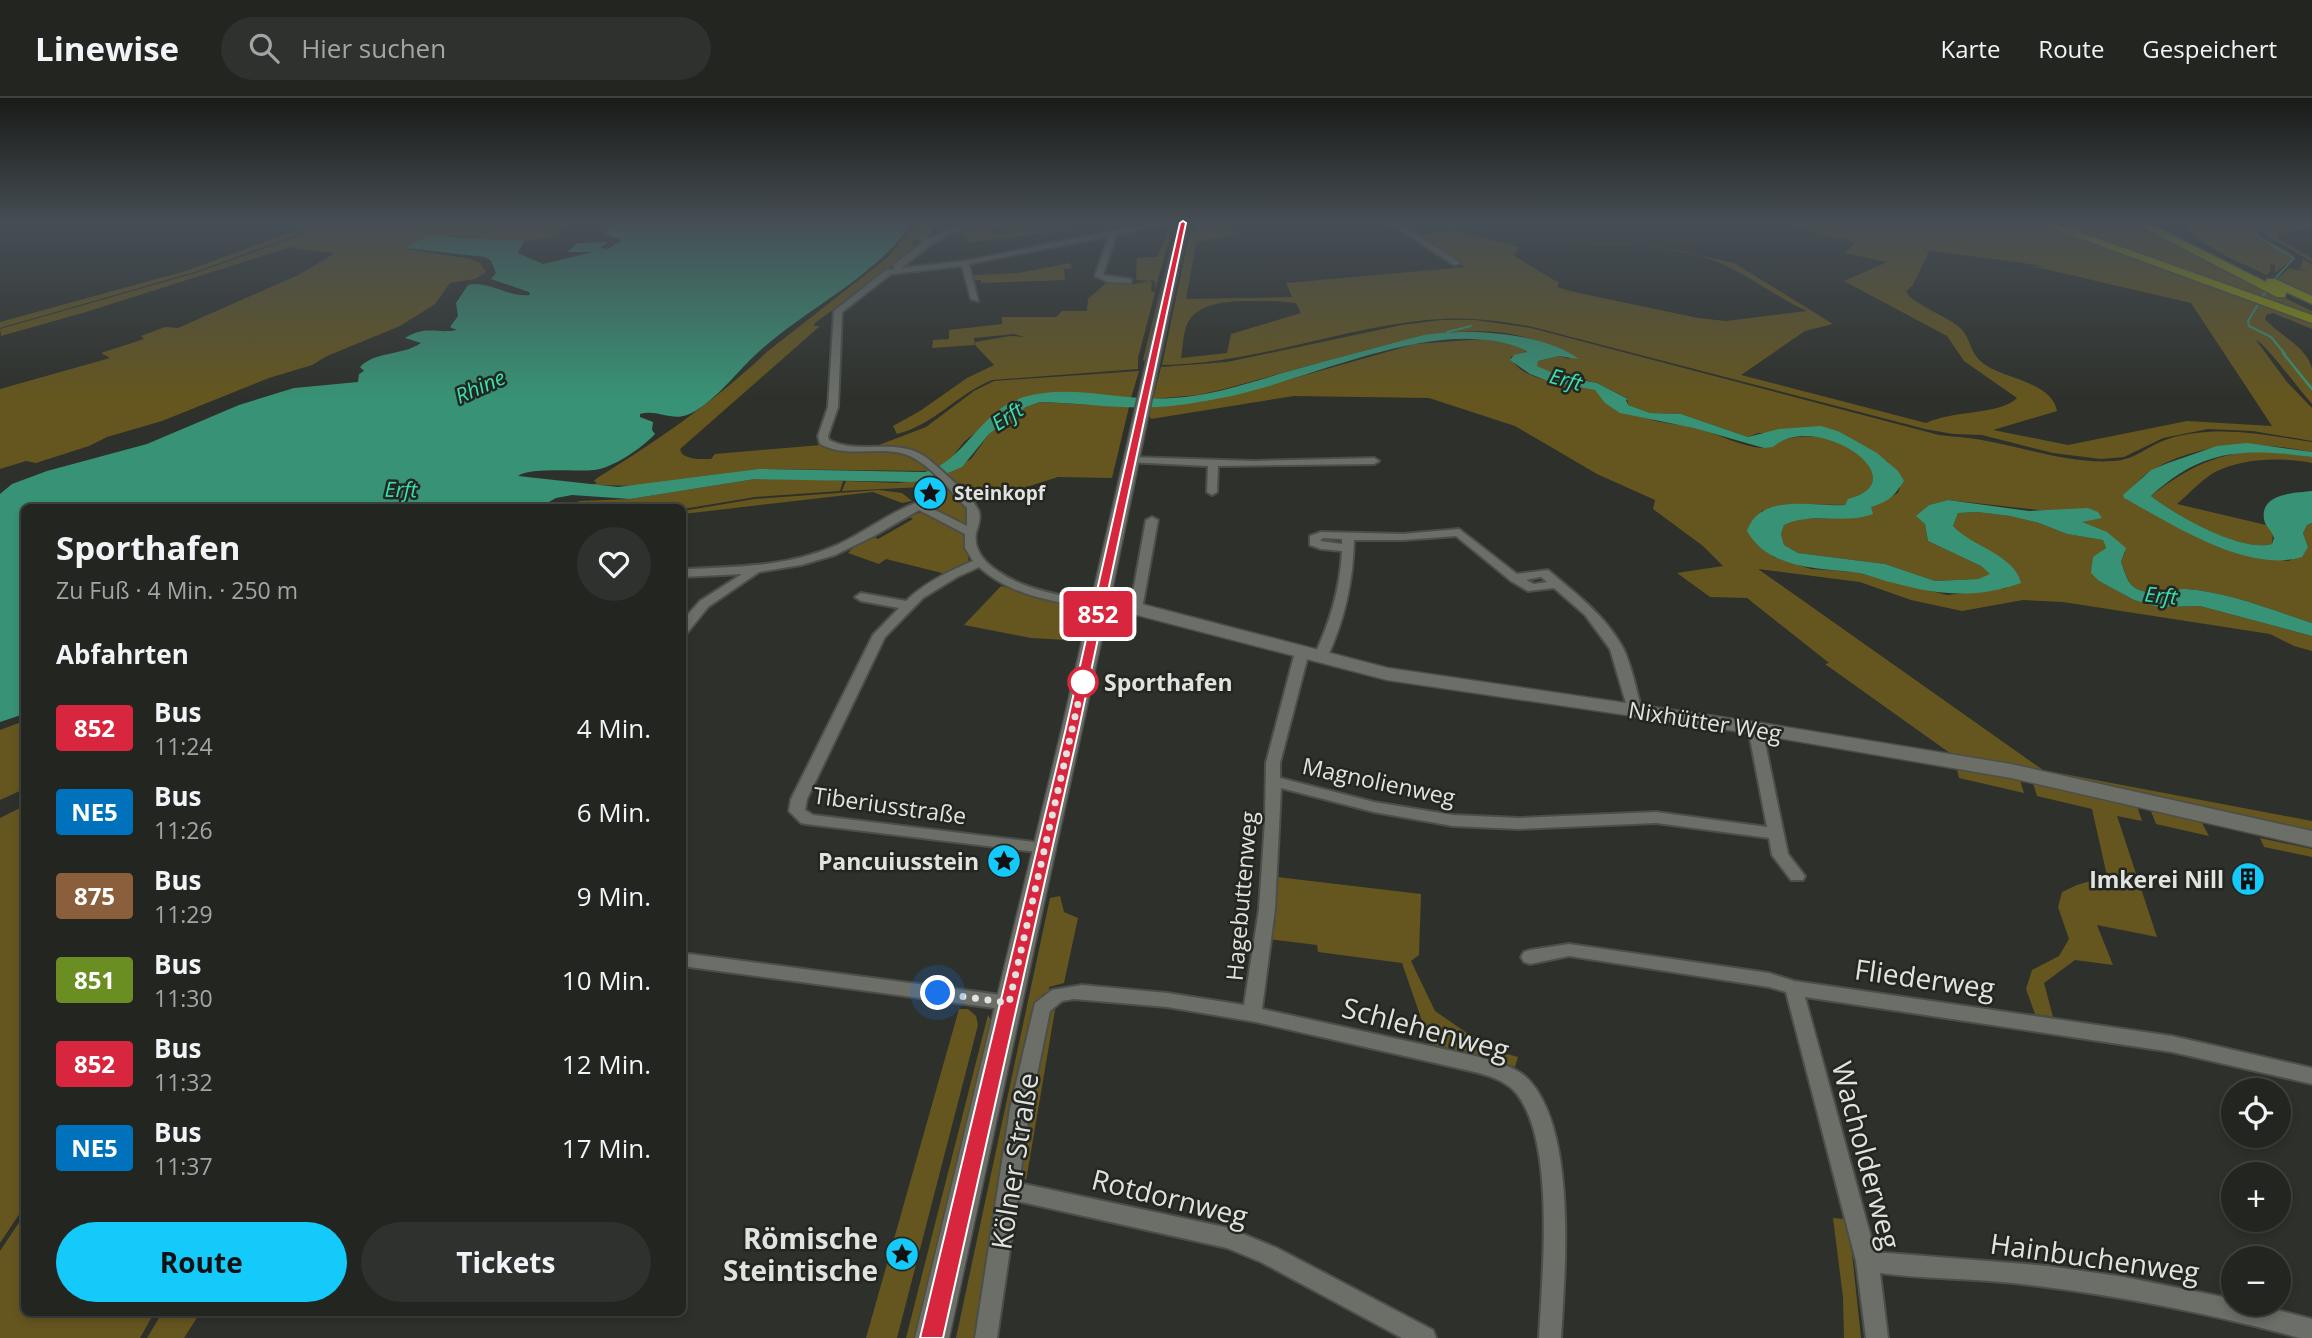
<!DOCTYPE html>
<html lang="de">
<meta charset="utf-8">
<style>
body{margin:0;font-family:"Open Sans",sans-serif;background:#2e312d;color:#f1f3f6;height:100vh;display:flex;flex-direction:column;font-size:26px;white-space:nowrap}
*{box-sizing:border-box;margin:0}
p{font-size:23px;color:#a2a5a5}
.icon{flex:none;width:38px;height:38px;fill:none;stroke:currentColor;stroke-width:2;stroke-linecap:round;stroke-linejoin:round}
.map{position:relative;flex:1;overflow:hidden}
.drawer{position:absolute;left:21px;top:406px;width:665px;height:812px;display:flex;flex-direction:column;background:#222520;border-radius:10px;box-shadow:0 4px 10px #0003,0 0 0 2px #3f423e}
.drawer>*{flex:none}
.badge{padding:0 14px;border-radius:5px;font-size:24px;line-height:46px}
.buttons{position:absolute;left:2221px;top:980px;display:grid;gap:14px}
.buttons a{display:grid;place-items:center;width:70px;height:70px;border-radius:50%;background:#222520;box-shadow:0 4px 10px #0003,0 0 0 2px #3f423e;font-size:35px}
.you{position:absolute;width:35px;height:35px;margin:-18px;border:5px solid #fff;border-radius:50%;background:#1a73e8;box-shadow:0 0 0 10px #1a73e833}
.map>.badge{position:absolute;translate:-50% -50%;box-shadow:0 0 0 4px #fff}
h2{padding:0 35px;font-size:26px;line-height:63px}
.round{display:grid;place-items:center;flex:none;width:74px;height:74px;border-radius:37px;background:#2e312d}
.overview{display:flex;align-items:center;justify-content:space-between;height:119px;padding:0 35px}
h1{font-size:33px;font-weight:700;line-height:52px}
.button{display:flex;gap:14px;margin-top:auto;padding:14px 35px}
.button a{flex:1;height:80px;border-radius:42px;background:#14cafb;color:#111;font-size:28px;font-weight:700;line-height:80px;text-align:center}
.button a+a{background:#2e312d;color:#f1f3f6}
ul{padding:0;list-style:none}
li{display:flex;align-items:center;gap:21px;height:84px;padding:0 35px}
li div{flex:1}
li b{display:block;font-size:26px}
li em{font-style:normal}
li .badge{min-width:77px;font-weight:700;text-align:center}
header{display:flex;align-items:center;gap:42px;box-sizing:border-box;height:98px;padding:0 35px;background:#222520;border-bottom:2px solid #3f423e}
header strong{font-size:33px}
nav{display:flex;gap:38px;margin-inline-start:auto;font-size:24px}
.search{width:490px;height:63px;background:#2e312d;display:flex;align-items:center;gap:18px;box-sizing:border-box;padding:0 24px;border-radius:38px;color:#a2a5a5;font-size:26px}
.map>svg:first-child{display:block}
</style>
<header>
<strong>Linewise</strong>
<div class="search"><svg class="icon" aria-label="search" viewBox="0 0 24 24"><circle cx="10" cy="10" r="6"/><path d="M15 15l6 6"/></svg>Hier suchen</div>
<nav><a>Karte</a><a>Route</a><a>Gespeichert</a></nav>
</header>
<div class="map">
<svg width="2312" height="1240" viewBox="0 0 2312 1240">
<rect width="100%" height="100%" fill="#2e312b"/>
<path fill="#65561f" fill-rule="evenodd" d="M315 125H329L198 173 0 230V224L189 172Z
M334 125H573C526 168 455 116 406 151L471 161 480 165 486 174 475 181 450 185 435 206 400 228 327 258 312 267 269 280 162 323 107 339 89 348 36 365 26 363 0 371V291L110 260 101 255 144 241 141 238 165 229 178 230 298 177 335 155 292 150 300 146 86 214 1 238 0 231 199 174Z
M917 125H930L911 146 918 148 815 225 814 228H820L680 351 682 356C691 362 700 361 711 361L715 356 821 347C861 365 890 337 929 373L759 371 647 388 592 387 597 385 594 383 597 380C660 341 715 303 768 253L888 159Z
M993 125H1035L992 129 993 132 991 133 998 137 1009 136 1006 132 1058 128 1057 125 1073 128 1064 129 1067 132 1065 133 971 144 962 135 977 128H994Z
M1198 125H1236L1224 129 1238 135 1196 145 1186 201 1292 199 1286 185 1465 169 1414 137 1453 133 1519 149 1514 158 1559 185 1557 189 1574 194 1698 220 1726 223 1807 213C1776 199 1749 177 1717 164 1663 141 1598 146 1540 145L1650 147 1734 165 1833 226 1805 233 1741 277 1926 325C1954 312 2000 317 2017 300L1964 263 1947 238 1844 183 1887 164 1845 155 1856 144 1794 129 1796 125H2036L2312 224V231L2273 215 2266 217 2265 221C2278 236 2309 251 2312 271 2312 282 2312 294 2312 306 2300 293 2265 245 2256 242L2287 284 2312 310V343L2253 333 2208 331 2163 340 2124 359 2101 361 2053 355 1982 337 1953 336 1925 331 1533 229C1498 222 1463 218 1426 222 1337 231 1253 266 1162 267L1188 143 1191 136 1197 135ZM1916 148 1932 153 2046 168H2032L2191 205 2272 328 2187 323 2068 347 1993 332 2057 313C2052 285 2008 281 1987 268 1969 256 1973 246 1963 233 1955 222 1922 210 1909 198L1906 193 1913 187 1929 153ZM1276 203 1296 205 1301 215 1231 236 1227 255 1181 260C1183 249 1183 230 1190 221 1207 198 1251 204 1276 203Z
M2048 125H2128L2312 213V220Z
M2183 125H2257L2251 132 2255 137 2290 155 2293 160 2275 175V167L2270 166 2271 172 2267 177C2244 166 2195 147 2183 125Z
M2275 125H2312V130L2280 135 2277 140 2312 160V164L2264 136 2266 129Z
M1169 133 1171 135 1155 192V183L1149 182 1152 184 1151 192 1155 195 1138 260V271L992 282C957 296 934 327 897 336L893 328 920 313 967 280 994 267 976 248 975 244 1010 238 1024 239 1014 236 974 240 975 247 932 250 933 242 949 241V232L1002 226V219H1056L1062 213H1087L1088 201 1106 185 1103 183 1130 187 1149 183 1136 182 1137 160 1157 159Z
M1174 136H1177L1150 253 1146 263 1143 262Z
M2303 161 2312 166V197L2276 182 2289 170 2308 174 2300 171Z
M1070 165 1072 170 1064 171 1065 182 981 185V182H975L974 177 1018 175Z
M1441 222H1475L1531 230 1939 337C1957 339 1975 340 1992 344 2032 352 2074 366 2114 363 2135 362 2149 347 2168 341 2215 326 2265 337 2312 344V354C2256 343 2203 343 2152 372 2141 378 2133 390 2123 398 2184 434 2216 454 2289 463L2308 449 2303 435 2307 427 2312 425V525C2272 512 2228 494 2186 491 2170 490 2153 499 2137 491 2127 485 2125 474 2121 464L2125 454 2081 424 2088 422 2048 413 1948 402 1929 407 1917 418 1925 426 1928 443 1981 468 1991 476 1978 481 1935 483 1885 466 1798 455 1784 447 1781 436 1784 427 1795 421 1864 419 1871 409 1898 395 1900 389 1888 364 1840 334 1758 335 1748 339 1681 316 1650 315 1628 307 1627 300 1597 285 1541 272 1536 268 1538 263 1559 258 1570 261C1505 213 1418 238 1348 257 1306 268 1265 280 1224 291L1198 297 1153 301 1161 269 1227 264 1402 227Z
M1483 241 1511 246 1526 252 1525 255 1510 259C1524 286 1567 283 1592 291 1611 298 1628 315 1649 321 1664 326 1681 326 1696 330 1715 335 1745 350 1763 350 1768 350 1773 346 1778 344 1795 337 1818 337 1836 343 1865 354 1896 388 1849 401L1845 407 1797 406 1761 413 1773 459 1811 471 1854 474 1947 497 2007 490V464L1963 439 1953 428 1958 415 1977 414 2010 418 2039 425 2067 436 2103 442 2106 450 2093 460 2099 483 2134 502 2158 509 2200 508 2312 538V553L2294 548 2270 536 2063 504 2023 502 1962 513 1911 502 1860 484 1758 471 2043 672 2312 723V736L1954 658 1825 566 1829 565 1747 500 1710 499 1677 475 1723 468 1703 448 1653 411 1655 402 1597 376 1515 328 1429 300 1294 298 1151 321 1148 316 1149 309 1238 296 1415 246Z
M1139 273 1131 300 1057 295 1017 301 965 343 946 366 937 370 914 353 879 347 926 329 974 293 994 283Z
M1040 304 1129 309 1112 380 1058 379 975 405 944 377 971 361 989 336 1026 309Z
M2267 353 2312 359V365C2282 359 2243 360 2215 374 2201 382 2189 396 2177 406L2266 427 2273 435 2272 446C2241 455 2175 417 2151 398 2186 370 2220 353 2267 353Z
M807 380 843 383 840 393 755 399 683 411 597 409 577 405 579 403 630 401 755 381Z
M936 380 943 388 842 393 846 383 898 385Z
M947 391 967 410 969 424 962 426 922 406Z
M879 392 902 395 912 403 902 405 873 394 683 416V413L754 401Z
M923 414 964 435 969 465 946 476 886 461 879 466 848 455 856 447 871 438 878 441 913 421 907 418Z
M1001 488 1071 508 1072 517 1066 542 1031 540 964 527Z
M24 623V691L0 702V632Z
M1957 671 2020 682 2024 695 1959 680Z
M2033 685 2137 708 2142 723 2117 718 2157 839 2097 827 2113 867 2075 862 2044 885 2053 919 2035 916 2026 891 2032 872 2059 858 2069 841 2058 809 2062 794 2077 787 2107 778 2092 711 2037 698Z
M24 708V1109L0 1145V720Z
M2150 711 2202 725 2209 738 2156 726Z
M2260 740 2312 751V759L2264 749Z
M1277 779 1421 796 1419 857 1411 863 1435 913 1490 951 1518 959 1515 969 1485 958 1430 946 1402 865 1318 854 1317 847 1269 841Z
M1060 798 1064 814 1078 820 1064 885 1049 889 1050 893 1042 897 1033 911 1011 1011 974 1240H956L1050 800Z
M1056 906 1026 1083 1018 1064 1050 912Z
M959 911H968L976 918 978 927 897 1240H866Z
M988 917 993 925 919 1240H906Z
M24 1117V1214L154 1215 140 1240H0V1153Z
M1833 1120 1844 1121 1852 1155 1861 1240H1844L1843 1199Z
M162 1215V1214L200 1215 184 1240H147Z"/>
<path fill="#389275" d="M614 125H912C874 182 798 214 750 262 735 277 709 309 687 317 671 323 656 311 640 316V319L653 324 652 332 655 336C642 350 613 370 594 372 576 374 530 369 518 378L618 389 759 371 925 374C964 364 981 311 1024 299 1071 285 1124 304 1172 300 1211 298 1248 285 1286 274 1331 261 1378 249 1424 237 1467 230 1543 234 1579 261L1559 258 1538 263 1537 268 1560 278 1597 285 1628 301 1626 302 1628 307 1650 315 1681 316 1748 339 1779 331 1821 328 1840 334 1877 355 1898 373 1904 383C1893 399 1890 403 1871 409L1873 416C1845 427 1813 413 1784 427L1781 436 1784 447 1798 455 1885 466 1935 483 1978 481 1990 476 1981 468 1928 443 1925 426 1916 418 1929 407 1948 402 2029 413 2088 410 2098 414 2102 420 2082 424 2107 434 2126 450 2121 464C2125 474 2127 486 2137 491 2153 499 2170 490 2186 491 2228 494 2272 512 2312 525V538L2200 508 2158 509 2134 502 2099 483 2091 475 2093 459 2106 450 2103 442 2067 436 2039 425 2010 418 1977 414 1958 415 1953 428C1972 449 2014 456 2021 485 1977 501 1938 497 1894 485 1880 482 1865 475 1852 474 1814 470 1768 470 1747 433 1760 394 1814 409 1845 407L1848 401C1921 382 1815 311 1773 349L1764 350 1694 330 1620 315 1605 305 1595 292 1548 283 1530 276 1510 262 1514 257 1527 254 1525 252C1438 214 1310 284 1221 300 1200 304 1178 308 1157 309 1118 311 1079 305 1040 304L1026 309 989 336 962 369 936 380 912 384 755 381 630 401 572 397 556 400 538 410H24V616L0 624V396L12 386 47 373 147 346 239 307 294 290 358 284 359 276 364 273 360 269C375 253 402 258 421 245L405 240C426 227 436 236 457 232L450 229 458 218 456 205 468 187C488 182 509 200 530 197L529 194 491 181 496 175 491 163 485 159 406 150 425 139 435 138 524 143 518 155 543 166 593 154H567L578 145 608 144 600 150 608 151 622 142 604 136Z
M2247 345 2312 354V359C2246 350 2202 350 2151 398 2175 417 2242 455 2272 446L2274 440C2272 432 2265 429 2264 421 2260 395 2295 395 2312 393V425L2307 427 2303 435 2308 449 2302 459C2247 476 2170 425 2124 400L2123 397 2151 372 2168 365 2217 348Z"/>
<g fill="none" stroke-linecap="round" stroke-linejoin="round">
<path stroke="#389275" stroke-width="2" d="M2261 125 2254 130 2260 140 2294 160 2273 183
M2268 190 2248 223 2249 228 2271 239 2285 256
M1447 234 1471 228"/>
<path stroke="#389275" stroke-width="2.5" d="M2283 255 2312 291"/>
<g stroke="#4b4e49" stroke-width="4">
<path id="minor" d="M930 125H937L926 139 929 141 962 125H971L932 146 901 170 965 163 1152 125H1166L1116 137 1103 177 1131 181V185L1108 184 1095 178 1109 138 969 166 978 203 971 201 962 168 891 176 842 214 838 309 828 338 829 342C860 358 897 338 927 360 937 368 977 403 979 414 981 421 978 428 976 435 973 452 985 465 999 474 1018 487 1041 493 1064 498 1076 500 1096 498 1105 506L1099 510C1057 505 1011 498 979 469L957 479 923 500 885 539 807 701 805 712 813 717 1051 746 1053 750 1051 754 1045 755 806 726 801 725 789 713 791 701 873 537 899 510 861 503 855 499 861 495 906 503C924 485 949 473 973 463L965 450V436L919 412 874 438 835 457 801 467 759 474 708 509 687 535 682 536V523L700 503 742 476 682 479V471C735 469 788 469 837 447 864 435 893 412 919 404L967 428V410C948 391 928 362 901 355 873 349 847 360 820 346L818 338 828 309 834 213 886 172 894 171V166L924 144 918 139Z
M1390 125H1398L1461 165 1454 167Z
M1130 359 1254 363 1374 360 1379 363 1374 366 1218 368 1217 394 1212 397 1207 394 1208 368 1126 364V360Z
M1152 419 1158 422 1142 511 1136 515 1130 511 1146 422Z
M1459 431 1517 476 1548 472C1575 495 1606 518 1623 550 1632 568 1636 592 1642 612L1640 615H1630L1628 612 1610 551 1585 517 1554 490 1528 493 1511 483 1456 438 1403 442H1354C1353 484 1345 521 1327 560L1325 563H1315L1313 560C1330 525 1340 492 1342 453L1321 451 1310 447V438L1321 434 1403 436ZM1323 440 1342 441V446L1320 443ZM1541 479 1547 484 1534 486 1526 482Z
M1302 550 1309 554 1280 665V680L1374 704 1453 717 1519 720 1656 714 1767 729 1748 630 1755 626 1762 630 1788 756 1805 778 1803 782H1791L1772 757 1769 740 1656 725 1519 731 1453 728 1374 714 1281 690 1275 811 1262 911 1475 958C1493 963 1516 968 1529 982 1577 1034 1565 1173 1561 1240H1539C1542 1177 1556 1047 1517 996 1507 983 1490 978 1475 974L1256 924 1167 909 1074 901 1062 903 1050 913 1030 1011 1019 1085 1229 1130 1277 1150 1433 1232 1436 1240H1402L1261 1164 1227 1150 1017 1103 997 1240H975L1010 1011 1035 905 1052 892 1082 887 1167 895 1244 907 1259 811 1265 723 1266 665 1295 554Z
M1569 846 1769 875 1794 883 2172 938 2312 970V986L2172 954 1805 899 1875 1154 2048 1168 2124 1179 2233 1201V1206H2254L2312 1221V1240H2300C2206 1214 2110 1196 2013 1185 1968 1180 1924 1181 1880 1175L1888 1240H1866L1856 1163 1786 894 1769 889 1569 858 1530 866 1524 864 1521 859 1524 854 1530 852Z
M682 855 1009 898 1015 900 1018 905 1015 910 1009 912 682 868Z"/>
</g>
<g stroke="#4b4e49" stroke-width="3">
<path id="secondary" d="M1178 125H1188L1110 502 1130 503 1388 570 1755 624 2011 666 2312 733V749L2011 680 1755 636 1387 582 1129 515 1108 512 949 1240H915L1062 630Z"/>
</g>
<g stroke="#4b4e49" stroke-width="3">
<path id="motorway" d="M2038 125H2054L2312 217V225Z
M2134 125H2148L2266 184 2267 181H2275L2312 198V206L2286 194 2285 199H2277Z"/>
</g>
<use href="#minor" fill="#6b6f68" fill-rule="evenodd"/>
<use href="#secondary" fill="#6b6f68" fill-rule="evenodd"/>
<use href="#motorway" fill="#8f9602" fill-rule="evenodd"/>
</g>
<linearGradient id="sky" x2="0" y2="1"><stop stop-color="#191b18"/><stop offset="0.42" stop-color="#464e55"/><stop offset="1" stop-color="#464e55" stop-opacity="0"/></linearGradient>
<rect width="2312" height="299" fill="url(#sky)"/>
<path fill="#d7263d" stroke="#fff" stroke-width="2" d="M1183 123 1186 125 1079 630 943 1240H920L1066 630 1180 125Z"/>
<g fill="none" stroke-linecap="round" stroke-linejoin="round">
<path stroke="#e0e3df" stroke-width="7" stroke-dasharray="0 12.6" d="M938 895 1009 905 1083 584"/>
</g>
<defs>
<g id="sight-disc" transform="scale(1.75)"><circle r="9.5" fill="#14cafb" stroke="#242721"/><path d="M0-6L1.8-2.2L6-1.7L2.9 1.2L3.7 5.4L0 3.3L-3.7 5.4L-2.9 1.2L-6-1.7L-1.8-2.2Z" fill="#111"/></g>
<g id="building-disc" transform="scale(1.75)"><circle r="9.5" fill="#14cafb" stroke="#242721"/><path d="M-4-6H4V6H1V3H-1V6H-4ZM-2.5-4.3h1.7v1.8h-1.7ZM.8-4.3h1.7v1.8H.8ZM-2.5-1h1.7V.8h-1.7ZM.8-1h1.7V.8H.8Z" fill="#111"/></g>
</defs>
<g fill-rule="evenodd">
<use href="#sight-disc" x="930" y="395"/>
<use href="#sight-disc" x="1004" y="763"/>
<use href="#building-disc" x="2248" y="781"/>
<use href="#sight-disc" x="902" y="1156"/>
</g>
<circle fill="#fff" stroke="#d7263d" stroke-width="3.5" cx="1083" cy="584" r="14"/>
<g text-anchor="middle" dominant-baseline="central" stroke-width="5" stroke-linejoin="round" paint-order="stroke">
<g font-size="19" font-weight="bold" fill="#e0e3df" stroke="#242721" text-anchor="start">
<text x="954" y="395">Steinkopf</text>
</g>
<g font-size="21" font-style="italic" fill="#38e1b0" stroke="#242721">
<text transform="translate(1566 281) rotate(15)">Erft</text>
<text transform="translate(480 288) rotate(-24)">Rhine</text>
<text transform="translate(1007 318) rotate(-33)">Erft</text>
<text transform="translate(401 391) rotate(1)">Erft</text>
<text transform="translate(2161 497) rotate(6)">Erft</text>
</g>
<g font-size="23" font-weight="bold" fill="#e0e3df" stroke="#242721" text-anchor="start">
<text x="1104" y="584">Sporthafen</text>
</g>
<g font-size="23" fill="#e0e3df" stroke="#242721">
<text transform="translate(1705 623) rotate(9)">Nixhütter Weg</text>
<text transform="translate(1379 683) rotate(12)">Magnolienweg</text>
<text transform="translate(890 707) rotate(8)">Tiberiusstraße</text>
<text transform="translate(1241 798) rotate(-85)">Hagebuttenweg</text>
</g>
<g font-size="23" font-weight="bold" fill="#e0e3df" stroke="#242721" text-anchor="end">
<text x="979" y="763">Pancuiusstein</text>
<text x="2224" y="781">Imkerei Nill</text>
</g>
<g font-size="28" fill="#e0e3df" stroke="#242721">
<text transform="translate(1925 880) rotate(8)">Fliederweg</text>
<text transform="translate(1426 930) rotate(15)">Schlehenweg</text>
<text transform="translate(1867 1057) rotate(75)">Wacholderweg</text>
<text transform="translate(1014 1063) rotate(-81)">Kölner Straße</text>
<text transform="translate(1170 1099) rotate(14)">Rotdornweg</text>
<text transform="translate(2095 1159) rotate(8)">Hainbuchenweg</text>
</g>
<g font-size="28" font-weight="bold" fill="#e0e3df" stroke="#242721" text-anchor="end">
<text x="878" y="1140">Römische<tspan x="878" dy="32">Steintische</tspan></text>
</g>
</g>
</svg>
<div class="buttons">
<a><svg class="icon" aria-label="locate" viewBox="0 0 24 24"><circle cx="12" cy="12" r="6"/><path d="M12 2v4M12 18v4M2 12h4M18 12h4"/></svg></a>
<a>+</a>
<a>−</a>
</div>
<div class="you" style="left:938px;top:895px"></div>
<b class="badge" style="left:1098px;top:516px;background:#d7263d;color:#fff">852</b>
<section class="drawer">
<div class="overview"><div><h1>Sporthafen</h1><p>Zu Fuß · 4 Min. · 250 m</p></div><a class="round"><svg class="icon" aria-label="heart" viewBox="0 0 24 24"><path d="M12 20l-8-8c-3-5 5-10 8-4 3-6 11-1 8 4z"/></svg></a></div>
<h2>Abfahrten</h2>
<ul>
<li><span class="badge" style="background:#d7263d;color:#fff">852</span><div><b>Bus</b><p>11:24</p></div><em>4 Min.</em></li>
<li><span class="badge" style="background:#0072bc;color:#fff">NE5</span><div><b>Bus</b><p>11:26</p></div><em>6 Min.</em></li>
<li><span class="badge" style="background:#8b5e3c;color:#fff">875</span><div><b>Bus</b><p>11:29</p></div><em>9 Min.</em></li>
<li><span class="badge" style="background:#6b8e23;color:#fff">851</span><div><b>Bus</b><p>11:30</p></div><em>10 Min.</em></li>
<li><span class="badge" style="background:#d7263d;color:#fff">852</span><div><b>Bus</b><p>11:32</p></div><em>12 Min.</em></li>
<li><span class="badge" style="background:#0072bc;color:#fff">NE5</span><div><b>Bus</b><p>11:37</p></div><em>17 Min.</em></li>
</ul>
<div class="button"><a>Route</a><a>Tickets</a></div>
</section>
</div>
